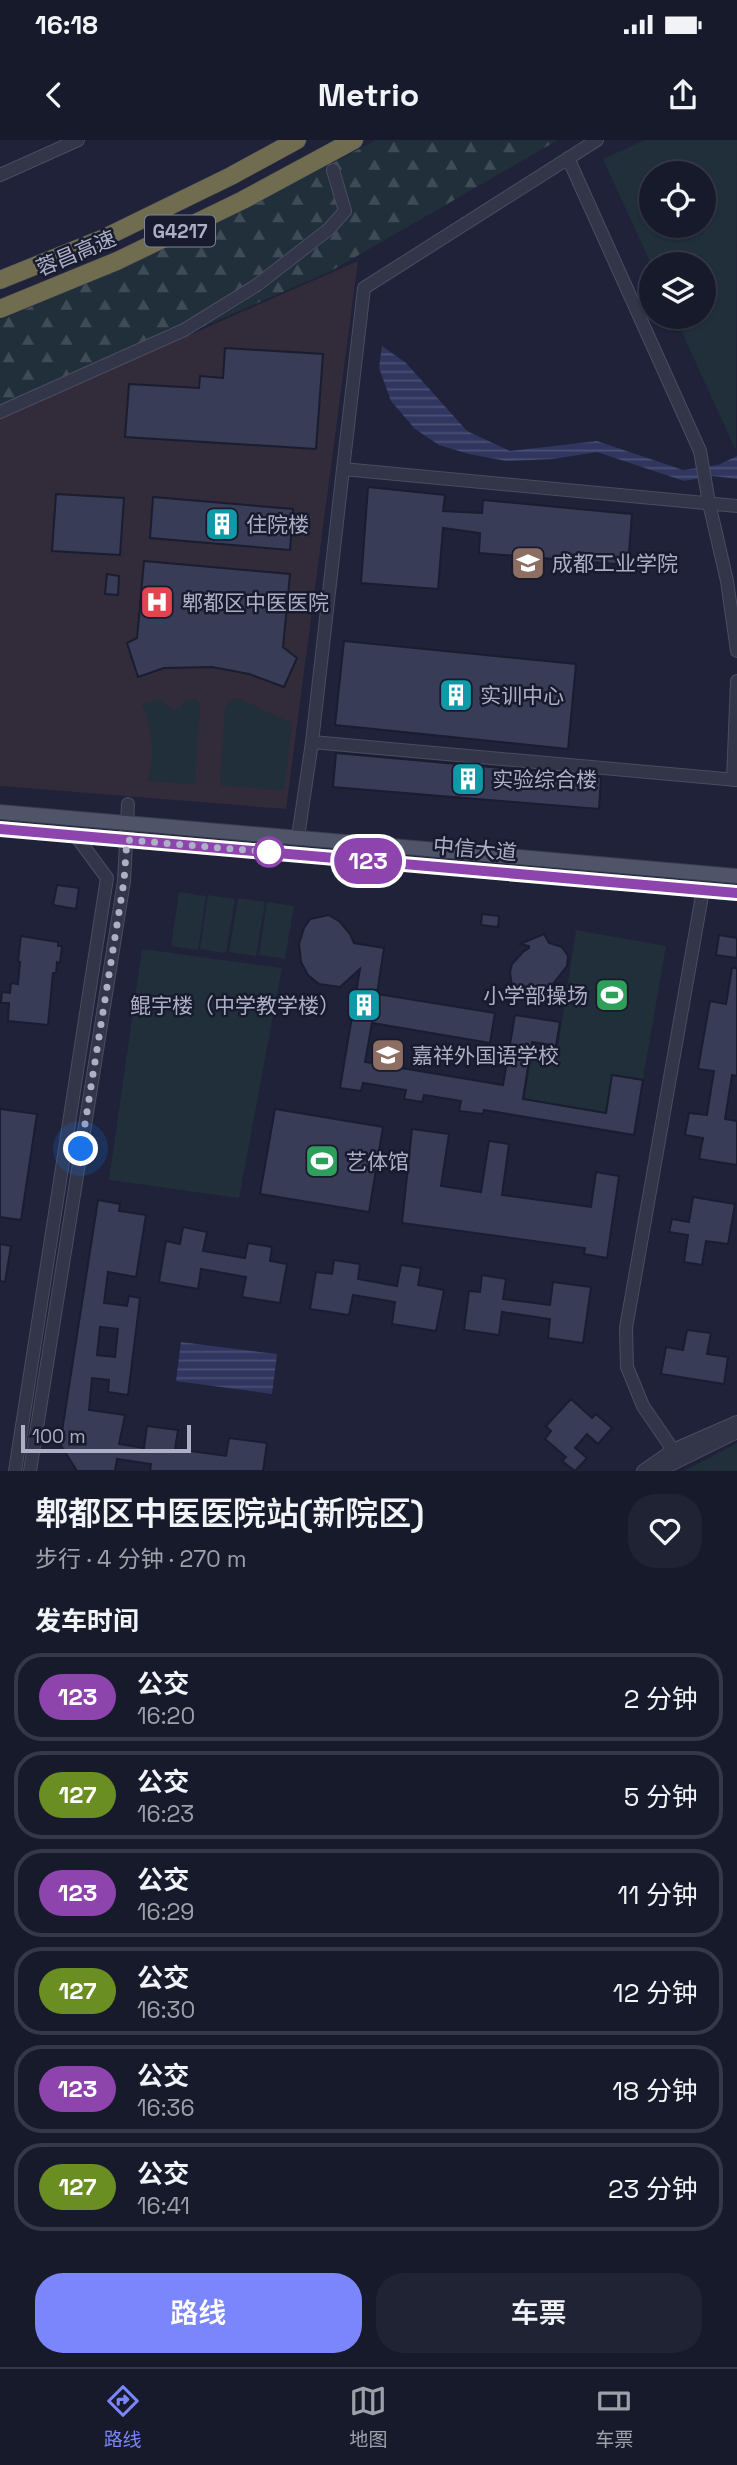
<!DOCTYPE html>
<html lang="zh">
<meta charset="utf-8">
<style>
body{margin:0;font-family:"Space Grotesk","Noto Sans SC",sans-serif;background:#202333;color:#f1f3f6;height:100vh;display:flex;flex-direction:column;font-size:26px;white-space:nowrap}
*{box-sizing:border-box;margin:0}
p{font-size:23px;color:#9ea1a9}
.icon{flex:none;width:38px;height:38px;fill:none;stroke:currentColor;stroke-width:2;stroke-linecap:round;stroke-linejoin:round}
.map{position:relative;height:1331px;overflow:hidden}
.details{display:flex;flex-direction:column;background:#171a2b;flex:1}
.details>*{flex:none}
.badge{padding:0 14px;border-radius:23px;font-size:24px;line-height:46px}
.fabs{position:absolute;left:639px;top:21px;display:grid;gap:14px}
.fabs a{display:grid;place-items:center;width:77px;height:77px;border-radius:50%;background:#171a2b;box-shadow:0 2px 5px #0004,0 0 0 2px #363847;font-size:35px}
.scale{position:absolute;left:21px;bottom:18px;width:170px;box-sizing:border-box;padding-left:7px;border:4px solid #adafc6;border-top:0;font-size:19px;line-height:24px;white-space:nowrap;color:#adafc6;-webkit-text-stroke:5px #181b2d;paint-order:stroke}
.you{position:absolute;width:35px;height:35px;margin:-18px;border:5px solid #fff;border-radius:50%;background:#1a73e8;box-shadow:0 0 0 10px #1a73e833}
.map>.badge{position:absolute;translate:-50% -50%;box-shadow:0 0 0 4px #fff}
h2{padding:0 35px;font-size:26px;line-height:63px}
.round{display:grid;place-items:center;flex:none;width:74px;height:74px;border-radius:28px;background:#202333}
.head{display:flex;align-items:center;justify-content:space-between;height:119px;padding:0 35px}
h1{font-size:33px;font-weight:600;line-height:52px}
.button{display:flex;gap:14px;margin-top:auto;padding:14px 35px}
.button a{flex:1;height:80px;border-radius:28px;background:#7b86fd;color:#fff;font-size:28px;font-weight:600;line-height:80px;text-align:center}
.button a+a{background:#202333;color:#f1f3f6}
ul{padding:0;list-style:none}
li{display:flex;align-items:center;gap:21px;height:88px;margin:0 14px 10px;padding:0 21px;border:4px solid #363847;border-radius:28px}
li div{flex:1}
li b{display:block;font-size:26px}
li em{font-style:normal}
li .badge{min-width:77px;font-weight:700;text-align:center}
.status{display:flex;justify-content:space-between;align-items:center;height:49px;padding:0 35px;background:#171a2b;direction:ltr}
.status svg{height:19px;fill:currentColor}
header{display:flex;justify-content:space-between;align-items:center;height:91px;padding:0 35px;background:#171a2b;font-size:32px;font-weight:600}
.tabs{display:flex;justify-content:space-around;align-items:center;height:98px;border-top:2px solid #363847;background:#171a2b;font-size:19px;color:#9ea1a9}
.tabs a{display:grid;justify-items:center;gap:4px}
.tabs .on{color:#7b86fd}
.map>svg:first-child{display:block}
</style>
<div class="status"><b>16:18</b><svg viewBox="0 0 49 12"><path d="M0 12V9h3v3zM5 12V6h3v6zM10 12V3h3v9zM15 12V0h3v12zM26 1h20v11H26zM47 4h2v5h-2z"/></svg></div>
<header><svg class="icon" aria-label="back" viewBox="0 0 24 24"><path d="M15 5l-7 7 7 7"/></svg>Metrio<svg class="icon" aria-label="share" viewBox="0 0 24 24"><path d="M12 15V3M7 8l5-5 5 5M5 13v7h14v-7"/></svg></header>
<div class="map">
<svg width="737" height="1331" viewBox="0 0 737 1331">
<defs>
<pattern id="forest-firs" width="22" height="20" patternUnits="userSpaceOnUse" patternTransform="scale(1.75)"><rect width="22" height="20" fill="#212f3a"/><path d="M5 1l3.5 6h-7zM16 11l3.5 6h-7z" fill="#3f4b55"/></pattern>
<pattern id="water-rules" width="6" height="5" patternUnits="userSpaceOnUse" patternTransform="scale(1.75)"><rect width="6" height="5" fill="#30365f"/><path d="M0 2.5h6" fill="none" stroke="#4b5174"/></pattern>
</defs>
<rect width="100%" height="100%" fill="#1f2239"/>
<path fill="#312b3a" d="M358 121 286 669 0 646V278Z"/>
<path fill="url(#forest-firs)" d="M376 0H558L331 131 0 275V180C128 126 254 65 376 0Z"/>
<path fill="#212f3a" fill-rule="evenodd" d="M645 0H737L736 311 675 177H704V124H651L603 19ZM651 33H704V86H651Z
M189 559H196L200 565 195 644 148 641C155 615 153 588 142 564L160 560 171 569H181L183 562Z
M233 559H239L292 583 284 650 220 645 225 568Z
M179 752 206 756 198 810 171 806Z
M208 755 235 759 226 813 200 809Z
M238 758 265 762 256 816 229 812Z
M267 762 294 766 285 819 259 815Z
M576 790 666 806 643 939 612 934 605 972 524 959 534 903 558 907Z
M142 809 282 828 239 1058 109 1040Z
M737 1303V1331H684Z"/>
<path fill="url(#water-rules)" d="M382 206 406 223 467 291 510 311 597 301 683 330 718 325 737 316V339L713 336 684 341 597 312 553 319 506 321 469 314 439 305 415 289 391 261 379 228Z
M181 1202 277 1214 272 1254 176 1241Z"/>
<path fill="#383c57" stroke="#1a1d2f" stroke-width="2" fill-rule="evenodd" d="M225 208 323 214 316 309 125 297 129 244 199 248 200 236 223 238Z
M368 347 445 355 443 371 482 373 483 360 632 374 628 425 479 413 480 393 443 388 438 449 361 443Z
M56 354 124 358 120 415 52 411Z
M153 357 293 369 290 410 150 398Z
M144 421 290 434 283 507 297 518 284 547 249 534 212 527 164 528 138 537 127 503 137 498Z
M107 434 119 436 118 455 105 454Z
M344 501 576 524 568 609 335 585Z
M336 613 601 637 599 669 333 647Z
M57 745 79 748 76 769 53 765Z
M482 774 499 776 498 787 481 785Z
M329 775 340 782 350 794 354 803 384 808 377 854 495 873 490 903 372 883 365 922 503 945 515 875 560 882 556 906 532 902 523 959 606 973 612 935 643 940 634 995 484 970 483 974 459 971 461 961 424 955 422 962 404 959 406 950 363 943 361 951 340 948 360 829 340 847 319 844 308 835 301 822 299 804 304 788 310 779Z
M544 794 549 803 562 807 568 816 567 826 553 844 551 861 513 855 510 832 512 824 523 812 529 808V806L520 804Z
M719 795 737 798V818L716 815Z
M21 796 58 802V806H62L60 823 57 822 56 833H53L48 885 8 881 9 863H1L2 852 10 853 11 843 18 844 20 822 18 821Z
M732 828H737V936L732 935 725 979 737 981V1025L699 1019 703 998 685 995 689 973 707 975 714 931 698 929 705 889 710 861 726 864Z
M0 969 37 974 21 1080 0 1077Z
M275 969 383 987 369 1072 260 1054Z
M412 989 449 994 441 1046 481 1052 489 1001 509 1004 502 1055 591 1067 596 1032 619 1036 607 1118 584 1114 585 1108 402 1083Z
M693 1057 735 1064 728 1104 706 1101 702 1125 684 1122 688 1095 669 1092 672 1079 689 1082Z
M98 1060 120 1064 119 1071 146 1075 136 1137 108 1132 104 1163 127 1166 129 1156 140 1158 128 1255 108 1252 109 1240 92 1238 89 1270 125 1275 119 1304 144 1308 147 1286 178 1290 175 1309 226 1316 229 1298 267 1303 263 1331H150L151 1324 117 1319 115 1331H77L60 1304ZM100 1187 118 1189 115 1217 97 1215Z
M183 1087 207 1092 203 1111 245 1118 248 1103 272 1107 270 1121 287 1124 280 1163 242 1157 246 1137 201 1129 198 1149 159 1142 166 1101 180 1104Z
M0 1104 11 1106 5 1142 0 1141Z
M334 1120 360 1124 358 1139 397 1146 401 1125 421 1128 418 1145 444 1150 436 1191 392 1184 395 1162 353 1155 349 1175 310 1169 316 1132 332 1134Z
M482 1135 506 1139 503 1159 550 1165 553 1142 591 1147 583 1203 548 1198 550 1179 502 1172 499 1195 464 1190 469 1151 480 1152Z
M687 1190 711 1193 707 1214 728 1217 724 1244 661 1234 666 1207 683 1210Z
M571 1259 592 1278 596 1274 612 1288 598 1304 587 1294 575 1308 587 1318 575 1331 562 1321 566 1317 545 1299 551 1291 546 1286Z"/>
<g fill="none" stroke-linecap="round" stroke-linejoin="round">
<g stroke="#4a4d61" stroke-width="14">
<path id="minor" d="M568 18 700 311 709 363 727 441 737 511
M0 35 78 0
M0 272 184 190 257 145 329 89 345 71 333 30
M343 329 364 148 597 0
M312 602 343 329 737 366
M733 640 737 541
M298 697 312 602 737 640
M673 1310 643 1266 627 1227 626 1188 703 750
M15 1331 107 738 76 696
M30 1331 124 741 128 664
M643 1331 673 1310 737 1282
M658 1331 737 1292"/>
</g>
<g stroke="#393c4f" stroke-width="16">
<path id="major" d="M0 672 737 736
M0 689 737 753"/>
</g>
<g stroke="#3a3d50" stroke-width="19">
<path id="highway" d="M0 140 104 98 231 36 297 0
M0 169 117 121 243 60 354 0"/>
</g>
<use href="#minor" stroke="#333549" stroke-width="12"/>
<use href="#major" stroke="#505469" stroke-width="14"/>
<use href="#highway" stroke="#6f6c4f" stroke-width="18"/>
</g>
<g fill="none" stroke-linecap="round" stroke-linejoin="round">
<g stroke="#fff" stroke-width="16">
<path id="line" d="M0 689 737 753"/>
</g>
<use href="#line" stroke="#8e44ad" stroke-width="10"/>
<path stroke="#adafc6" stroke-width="7" stroke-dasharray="0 12.6" d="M81 1009 124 741 127 700 269 712"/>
</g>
<defs>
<g id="building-square" transform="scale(1.75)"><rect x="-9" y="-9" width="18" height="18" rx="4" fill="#0f9aa8" stroke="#181b2d"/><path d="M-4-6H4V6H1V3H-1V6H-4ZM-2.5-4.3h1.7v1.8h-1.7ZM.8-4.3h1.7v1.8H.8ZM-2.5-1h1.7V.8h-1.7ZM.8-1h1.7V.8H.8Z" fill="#fff"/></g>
<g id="university-square" transform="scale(1.75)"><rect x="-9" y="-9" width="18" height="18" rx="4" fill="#8d6e63" stroke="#181b2d"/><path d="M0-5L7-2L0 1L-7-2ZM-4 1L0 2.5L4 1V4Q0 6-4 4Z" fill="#fff"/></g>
<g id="hospital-square" transform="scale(1.75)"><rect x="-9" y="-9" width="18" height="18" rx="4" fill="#e0444e" stroke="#181b2d"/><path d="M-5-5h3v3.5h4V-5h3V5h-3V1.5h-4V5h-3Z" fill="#fff"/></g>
<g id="stadium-square" transform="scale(1.75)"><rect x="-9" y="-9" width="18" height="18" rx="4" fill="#2e9e5b" stroke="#181b2d"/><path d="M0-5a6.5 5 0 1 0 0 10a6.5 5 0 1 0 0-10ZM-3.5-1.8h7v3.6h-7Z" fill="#fff"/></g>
<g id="school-square" transform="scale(1.75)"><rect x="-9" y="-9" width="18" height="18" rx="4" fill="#8d6e63" stroke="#181b2d"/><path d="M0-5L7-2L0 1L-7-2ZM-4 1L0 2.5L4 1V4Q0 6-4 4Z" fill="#fff"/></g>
</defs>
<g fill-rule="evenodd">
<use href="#building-square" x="222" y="384"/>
<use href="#university-square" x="528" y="423"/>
<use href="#hospital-square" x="157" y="462"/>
<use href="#building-square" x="456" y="555"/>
<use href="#building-square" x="468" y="639"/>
<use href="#stadium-square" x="612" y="855"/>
<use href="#building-square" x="364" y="865"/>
<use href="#school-square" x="388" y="915"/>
<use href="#stadium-square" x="322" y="1021"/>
</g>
<circle fill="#fff" stroke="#8e44ad" stroke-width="3.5" cx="269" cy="712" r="14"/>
<g text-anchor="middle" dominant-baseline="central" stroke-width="5" stroke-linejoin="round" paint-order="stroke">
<rect fill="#181b2d" stroke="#808398" stroke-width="2" x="145" y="75.5" width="70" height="31" rx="5"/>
<g font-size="19" font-weight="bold" fill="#adafc6">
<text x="180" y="91">G4217</text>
</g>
<g font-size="21" fill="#adafc6" stroke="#181b2d">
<text transform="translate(76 113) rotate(-23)">蓉昌高速</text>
<text transform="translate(475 709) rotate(5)">中信大道</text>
</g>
<g font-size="21" fill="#adafc6" stroke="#181b2d" text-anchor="start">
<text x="246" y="384">住院楼</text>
<text x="552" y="423">成都工业学院</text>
<text x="182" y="462">郫都区中医医院</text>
<text x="480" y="555">实训中心</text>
<text x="492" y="639">实验综合楼</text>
<text x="588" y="855" text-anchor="end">小学部操场</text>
<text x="340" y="865" text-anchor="end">鲲宇楼（中学教学楼）</text>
<text x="412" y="915">嘉祥外国语学校</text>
<text x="346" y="1021">艺体馆</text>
</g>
</g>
</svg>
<div class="fabs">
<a><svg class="icon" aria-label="locate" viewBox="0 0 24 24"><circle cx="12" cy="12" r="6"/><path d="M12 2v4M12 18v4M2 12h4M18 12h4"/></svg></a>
<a><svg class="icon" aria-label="layers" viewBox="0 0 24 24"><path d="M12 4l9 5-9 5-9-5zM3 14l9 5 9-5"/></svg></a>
</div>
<div class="scale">100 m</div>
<div class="you" style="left:81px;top:1009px"></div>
<b class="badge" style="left:368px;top:721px;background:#8e44ad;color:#fff">123</b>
</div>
<section class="details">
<div class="head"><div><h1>郫都区中医医院站(新院区)</h1><p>步行 · 4 分钟 · 270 m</p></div><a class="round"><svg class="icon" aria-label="heart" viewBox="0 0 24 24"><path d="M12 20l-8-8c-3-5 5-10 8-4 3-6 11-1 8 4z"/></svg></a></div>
<h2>发车时间</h2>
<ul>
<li><span class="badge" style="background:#8e44ad;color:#fff">123</span><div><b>公交</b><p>16:20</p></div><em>2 分钟</em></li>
<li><span class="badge" style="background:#6b8e23;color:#fff">127</span><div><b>公交</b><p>16:23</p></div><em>5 分钟</em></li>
<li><span class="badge" style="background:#8e44ad;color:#fff">123</span><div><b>公交</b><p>16:29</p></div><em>11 分钟</em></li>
<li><span class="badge" style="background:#6b8e23;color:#fff">127</span><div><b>公交</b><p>16:30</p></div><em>12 分钟</em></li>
<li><span class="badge" style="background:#8e44ad;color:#fff">123</span><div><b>公交</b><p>16:36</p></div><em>18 分钟</em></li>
<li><span class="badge" style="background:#6b8e23;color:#fff">127</span><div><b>公交</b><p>16:41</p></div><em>23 分钟</em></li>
</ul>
<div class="button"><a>路线</a><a>车票</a></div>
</section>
<nav class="tabs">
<a class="on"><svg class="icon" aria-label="directions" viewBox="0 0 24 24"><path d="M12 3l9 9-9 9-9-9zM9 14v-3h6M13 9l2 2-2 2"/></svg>路线</a>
<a><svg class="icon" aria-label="map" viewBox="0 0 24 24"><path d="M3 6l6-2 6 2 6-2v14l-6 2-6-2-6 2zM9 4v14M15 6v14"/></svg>地图</a>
<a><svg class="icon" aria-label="tickets" viewBox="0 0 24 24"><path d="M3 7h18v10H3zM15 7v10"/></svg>车票</a>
</nav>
